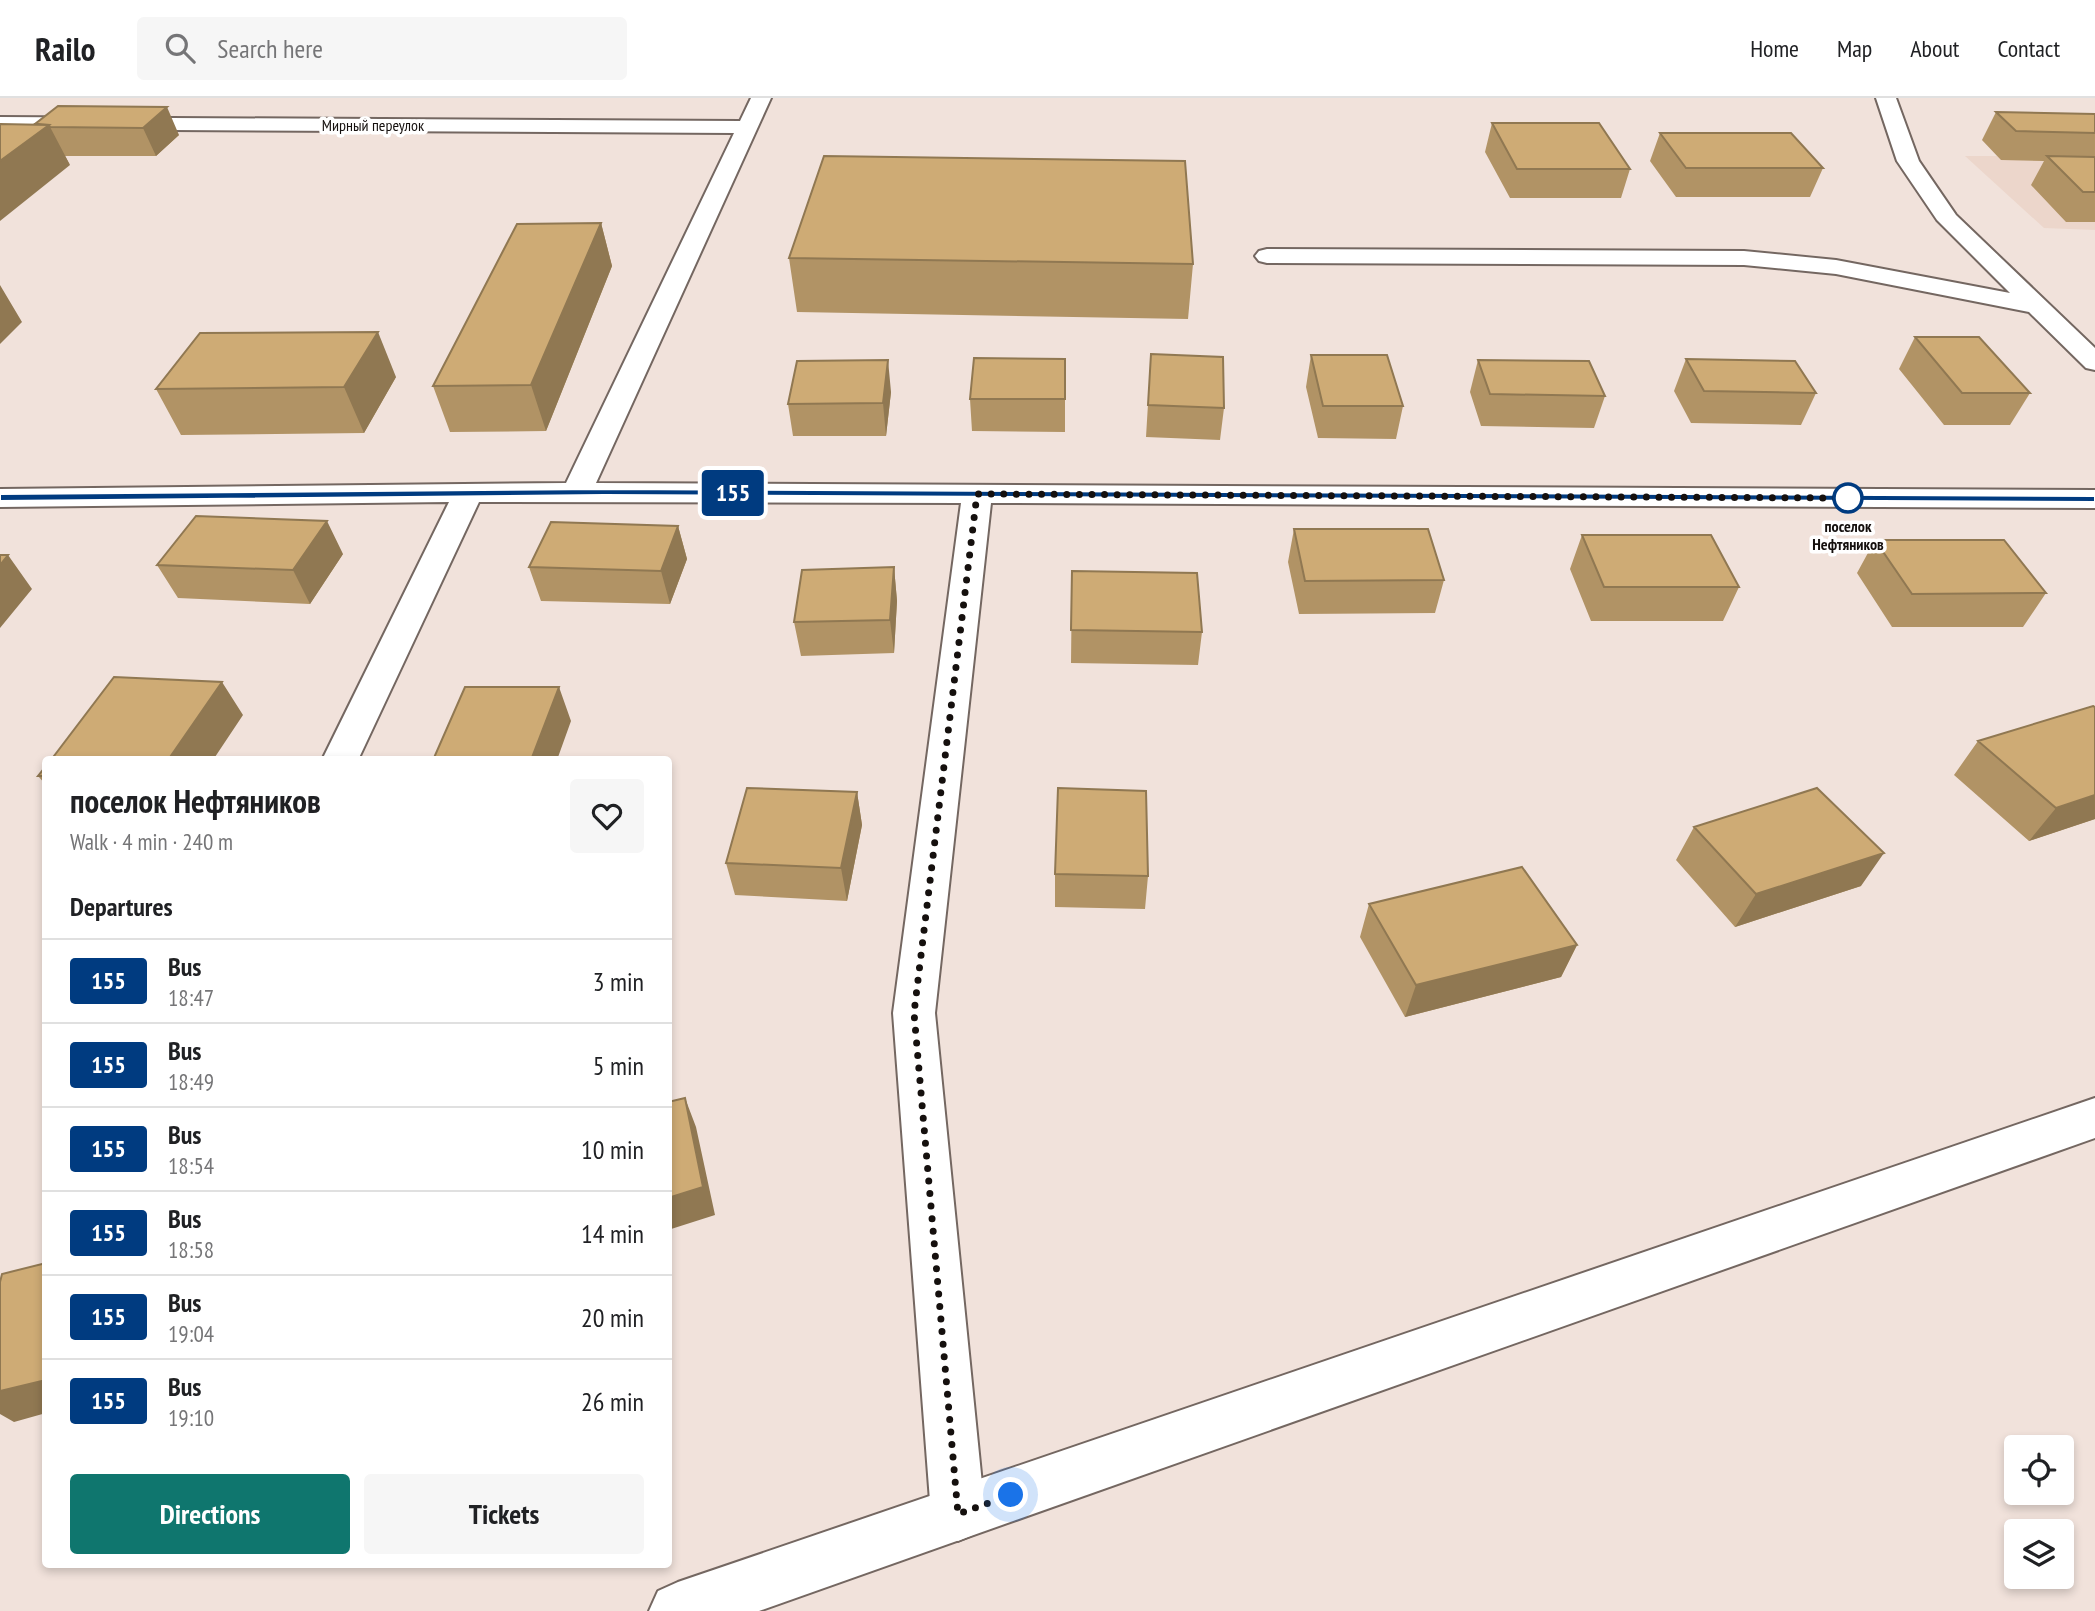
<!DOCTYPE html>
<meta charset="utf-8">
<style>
body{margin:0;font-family:"PT Sans Narrow",sans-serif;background:#f6f6f6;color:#202124;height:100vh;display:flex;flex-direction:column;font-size:26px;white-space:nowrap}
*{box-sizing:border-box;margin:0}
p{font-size:23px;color:#757577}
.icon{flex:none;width:38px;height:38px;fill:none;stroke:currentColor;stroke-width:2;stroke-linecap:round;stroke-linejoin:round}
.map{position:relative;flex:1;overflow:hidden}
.sheet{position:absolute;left:42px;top:658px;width:630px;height:812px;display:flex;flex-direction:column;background:#fff;border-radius:7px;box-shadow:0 4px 10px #0003}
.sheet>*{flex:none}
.badge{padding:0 14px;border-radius:5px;font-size:24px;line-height:46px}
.buttons{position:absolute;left:2004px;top:1337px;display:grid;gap:14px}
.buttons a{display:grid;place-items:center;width:70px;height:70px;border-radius:7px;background:#fff;box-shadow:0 4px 10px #0003;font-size:35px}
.you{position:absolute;width:35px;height:35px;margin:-18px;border:5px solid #fff;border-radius:50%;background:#1a73e8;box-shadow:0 0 0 10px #1a73e833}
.map>.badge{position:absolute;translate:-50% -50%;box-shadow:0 0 0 4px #fff}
h2{padding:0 28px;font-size:26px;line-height:63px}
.round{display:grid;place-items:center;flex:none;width:74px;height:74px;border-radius:7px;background:#f6f6f6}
.overview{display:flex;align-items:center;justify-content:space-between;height:119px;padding:0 28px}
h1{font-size:33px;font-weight:800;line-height:52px}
.button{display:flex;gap:14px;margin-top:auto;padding:14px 28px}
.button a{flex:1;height:80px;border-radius:7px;background:#0f766e;color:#fff;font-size:28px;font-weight:800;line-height:80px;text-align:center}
.button a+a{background:#f6f6f6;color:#202124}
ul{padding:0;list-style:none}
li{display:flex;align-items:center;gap:21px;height:84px;padding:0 28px;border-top:2px solid #e0e0e0}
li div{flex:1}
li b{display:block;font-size:26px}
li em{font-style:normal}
li .badge{min-width:77px;font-weight:700;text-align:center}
header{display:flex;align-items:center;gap:42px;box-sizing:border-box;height:98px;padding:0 35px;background:#fff;border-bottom:2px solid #e0e0e0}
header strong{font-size:33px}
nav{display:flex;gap:38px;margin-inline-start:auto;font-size:24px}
.search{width:490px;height:63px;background:#f6f6f6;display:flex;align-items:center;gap:18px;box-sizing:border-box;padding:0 24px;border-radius:7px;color:#757577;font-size:26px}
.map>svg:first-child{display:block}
</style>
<header>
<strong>Railo</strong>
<div class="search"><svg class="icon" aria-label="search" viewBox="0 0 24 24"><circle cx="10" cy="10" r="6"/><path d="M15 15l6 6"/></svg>Search here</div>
<nav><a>Home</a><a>Map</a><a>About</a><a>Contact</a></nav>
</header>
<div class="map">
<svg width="2095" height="1513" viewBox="0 0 2095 1513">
<rect width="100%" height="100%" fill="#f1e2db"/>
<path fill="#ecd6cb" d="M1982 42 2095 45V132L2044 130 1965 58H1997Z"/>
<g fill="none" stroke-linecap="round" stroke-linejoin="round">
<g stroke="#746761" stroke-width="4">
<path id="minor" d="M751 0H771L596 385 2095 392V410L991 405 935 915 985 1416 977 1435 958 1443 939 1435 931 1416 893 915 961 405 479 404 358 662H322L449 404 0 409V391L566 385 734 35 0 31V19L740 23Z
M1876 0H1896L1919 63 1956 117 2095 250V272L2086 270 2029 214 1836 176 1744 167 1267 165 1259 163 1255 158 1259 153 1267 151 1744 153 1836 162 2010 195 1937 122 1897 63Z"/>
</g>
<g stroke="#746761" stroke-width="4">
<path id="major" d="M2095 1000V1040L759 1513H649L658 1493 678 1484Z"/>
</g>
<use href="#minor" fill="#fff" fill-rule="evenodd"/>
<use href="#major" fill="#fff" fill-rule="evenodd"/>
</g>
<path fill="#b19365" d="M58 8 179 37 156 58H65L70 67 35 26Z
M1996 14 2095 16V124H2066L2031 87 2044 63 2001 62 1982 42Z
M1492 25 1630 71 1621 100H1510L1485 54Z
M1660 35 1823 70 1810 99H1676L1650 63Z
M601 125 612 168 546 333 450 334 433 288Z
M789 160 1193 166 1188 221 797 214Z
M1915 239 2030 295 2010 327H1944L1899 271Z
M1151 256 1224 310 1220 342 1146 339Z
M1311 257 1403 308 1396 341 1318 340 1306 289Z
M1065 261V334L972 333 970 301Z
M1686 261 1816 295 1801 327 1691 325 1674 293Z
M1478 262 1605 298 1594 330 1481 328 1470 294Z
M396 279 364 335 181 337 156 291Z
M891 294 886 338H793L788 306Z
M678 428 687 461 670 506 541 503 529 469Z
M1294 431 1444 482 1435 515 1299 516 1288 464Z
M1582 437 1739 489 1723 523H1591L1570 471Z
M1875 442 2046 495 2023 529H1892L1857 475Z
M343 456 310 506 178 500 157 467Z
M894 469 897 503 894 555 801 558 794 524Z
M1072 473 1202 534 1198 567 1071 565Z
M2095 609V721L2029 743 1954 677 1978 643Z
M46 668V687L38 678Z
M857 694 862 727 847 803 735 797 726 765Z
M1694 729 1861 788 1735 829 1676 762Z
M1055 776 1148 778 1145 811 1055 809Z
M1369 806 1577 847 1561 879 1405 919 1360 839Z"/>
<path fill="#907852" d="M167 9 179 37 156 58 143 30Z
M49 27 70 67 0 123V63Z
M601 125 612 168 546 333 531 287Z
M0 187 22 224 0 246Z
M378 234 396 279 364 335 344 289Z
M888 262 891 294 886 338 883 305Z
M327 423 343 456 310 506 293 472Z
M678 428 687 461 670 506 661 473Z
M8 457 32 491 0 530V467Z
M894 469 897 503 894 555 890 522Z
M222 584 243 617 213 662H168Z
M559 589 571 623 557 662H531Z
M857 694 862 727 847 803 841 770Z
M2095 697V721L2029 743 2056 710Z
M1884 755 1861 788 1735 829 1756 796Z
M1577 847 1561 879 1405 919 1416 887Z
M685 1000 696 1029 715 1117 668 1132V1100Z
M46 1282V1315L14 1324 0 1316V1293Z"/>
<path fill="#ceab75" stroke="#907852" stroke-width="2" d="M58 8 167 9 143 30 50 29 49 27 35 26Z
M1996 14 2095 16V35L2016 33Z
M1492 25H1599L1630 71H1517Z
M0 26 49 27 0 63Z
M1660 35H1791L1823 70H1686Z
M824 58 1185 63 1193 166 789 160Z
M2047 58 2095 59V94H2083Z
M601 125 531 287 433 288 517 126Z
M378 234 344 289 156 291 200 235Z
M1915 239H1979L2030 295H1962Z
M1151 256 1223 259 1224 310 1148 307Z
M1311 257H1387L1403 308H1323Z
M974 260 1065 261V301H970Z
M1686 261 1795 263 1816 295 1704 293Z
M888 262 883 305 788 306 797 263Z
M1478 262 1589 263 1605 298 1490 296Z
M196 418 327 423 293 472 157 467Z
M551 424 678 428 661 473 529 469Z
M1294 431H1428L1444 482 1305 483Z
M1582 437H1711L1739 489H1604Z
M1875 442H2004L2046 495 1912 496Z
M0 457H8L0 467Z
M894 469 890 522 794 524 802 472Z
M1072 473 1197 475 1202 534 1071 532Z
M114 579 222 584 168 662H51Z
M465 589H559L531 662H433Z
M2093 608 2095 609V697L2056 710 1978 643Z
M46 668V678H38Z
M747 690 857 694 841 770 726 765Z
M1058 690 1146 693 1148 778 1055 776Z
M1817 690 1884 755 1756 796 1694 729Z
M1522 769 1577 847 1416 887 1369 806Z
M685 1000 703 1089 668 1100V1004Z
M46 1165V1282L0 1293V1184L2 1176Z"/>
<path fill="#003b80" stroke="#fff" stroke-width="2" d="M604 391 2095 398V404L604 397 0 403V396Z"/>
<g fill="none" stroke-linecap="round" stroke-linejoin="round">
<path stroke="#15100e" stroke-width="7" stroke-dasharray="0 12.6" d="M1011 1397 958 1416 914 915 977 396 1848 400"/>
</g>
<circle fill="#fff" stroke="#003b80" stroke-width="3.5" cx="1848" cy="400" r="14"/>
<g text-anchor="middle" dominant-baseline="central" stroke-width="7" stroke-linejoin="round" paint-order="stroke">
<g font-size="16" fill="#15100e" stroke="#fff">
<text x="373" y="27">Мирный переулок</text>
</g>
<g font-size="16" font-weight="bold" fill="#15100e" stroke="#fff">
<text x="1848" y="428">поселок<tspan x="1848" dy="18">Нефтяников</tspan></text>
</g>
</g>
</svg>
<div class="buttons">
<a><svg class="icon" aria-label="locate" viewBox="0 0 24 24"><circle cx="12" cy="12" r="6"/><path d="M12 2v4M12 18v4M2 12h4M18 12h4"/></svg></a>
<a><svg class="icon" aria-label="layers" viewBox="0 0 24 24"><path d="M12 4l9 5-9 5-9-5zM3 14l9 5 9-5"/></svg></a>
</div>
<div class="you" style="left:1011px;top:1397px"></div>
<b class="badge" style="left:733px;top:395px;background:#003b80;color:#fff">155</b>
<section class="sheet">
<div class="overview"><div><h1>поселок Нефтяников</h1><p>Walk · 4 min · 240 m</p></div><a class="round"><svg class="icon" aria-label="heart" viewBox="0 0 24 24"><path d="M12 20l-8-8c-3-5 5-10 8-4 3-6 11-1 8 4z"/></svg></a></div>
<h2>Departures</h2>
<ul>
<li><span class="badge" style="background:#003b80;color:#fff">155</span><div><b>Bus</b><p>18:47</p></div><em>3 min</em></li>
<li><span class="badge" style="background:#003b80;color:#fff">155</span><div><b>Bus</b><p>18:49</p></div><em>5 min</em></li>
<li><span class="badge" style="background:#003b80;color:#fff">155</span><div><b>Bus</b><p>18:54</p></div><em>10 min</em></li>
<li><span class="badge" style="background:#003b80;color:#fff">155</span><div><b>Bus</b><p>18:58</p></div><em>14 min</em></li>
<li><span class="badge" style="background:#003b80;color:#fff">155</span><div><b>Bus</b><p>19:04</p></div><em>20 min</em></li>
<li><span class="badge" style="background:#003b80;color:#fff">155</span><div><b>Bus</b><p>19:10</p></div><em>26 min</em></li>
</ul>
<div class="button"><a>Directions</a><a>Tickets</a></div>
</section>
</div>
